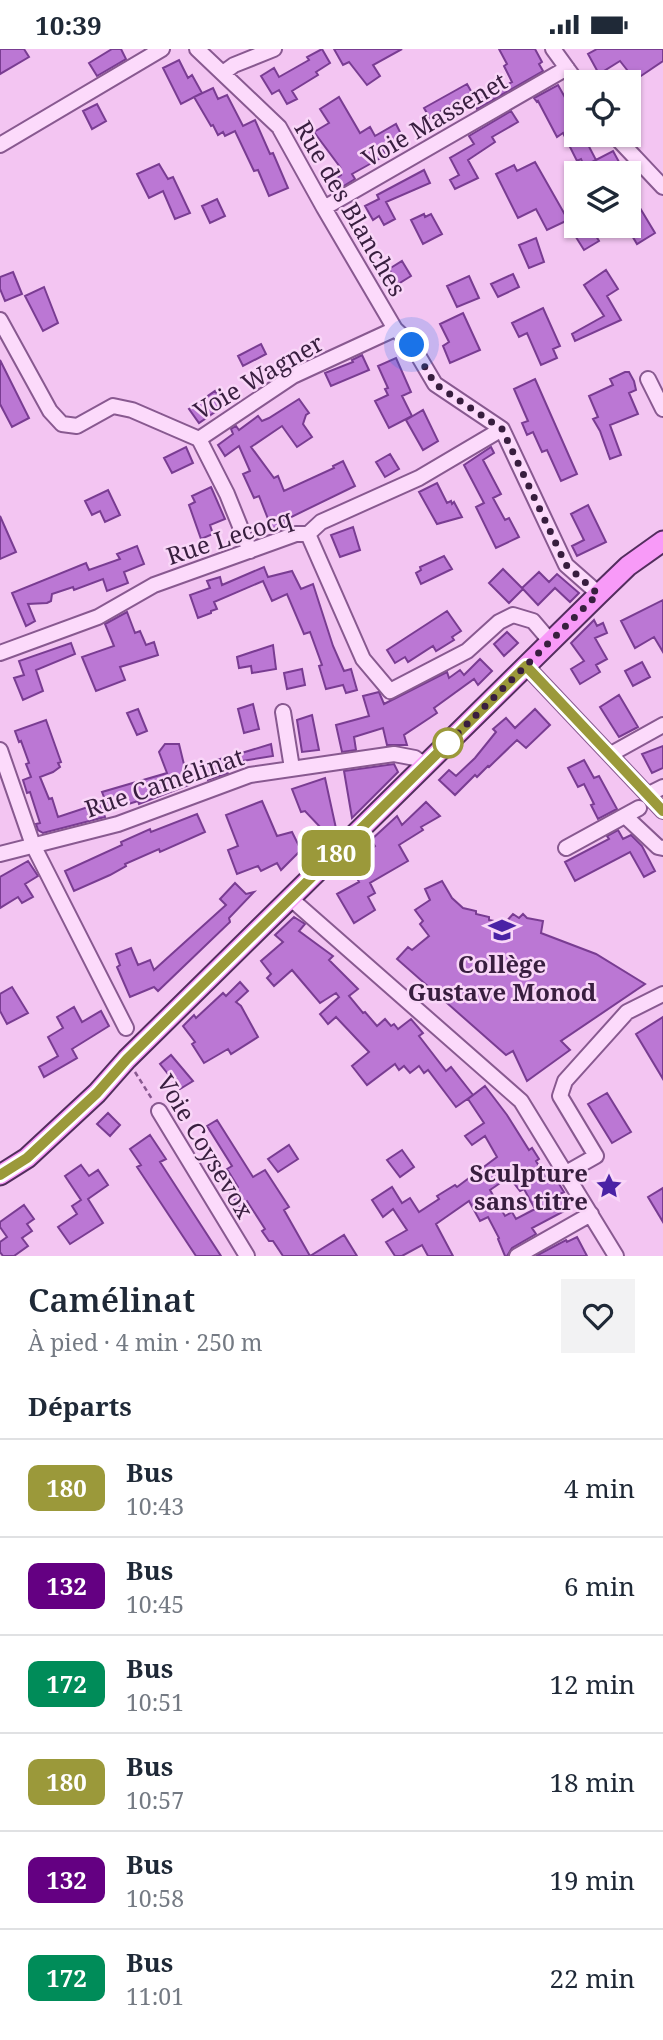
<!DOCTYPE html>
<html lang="fr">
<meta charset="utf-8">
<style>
body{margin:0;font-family:"Noto Serif",serif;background:#f2f2f3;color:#1f2937;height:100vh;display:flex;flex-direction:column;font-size:26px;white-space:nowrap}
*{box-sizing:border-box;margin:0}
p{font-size:23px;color:#747a83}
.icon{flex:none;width:38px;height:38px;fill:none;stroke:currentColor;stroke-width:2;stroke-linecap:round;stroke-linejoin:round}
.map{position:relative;height:1207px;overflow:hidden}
.sheet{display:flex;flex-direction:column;background:#fff;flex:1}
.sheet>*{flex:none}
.badge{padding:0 14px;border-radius:10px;font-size:24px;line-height:46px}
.buttons{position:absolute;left:564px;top:21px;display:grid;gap:14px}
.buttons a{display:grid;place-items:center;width:77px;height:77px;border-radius:0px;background:#fff;box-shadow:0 2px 5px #0004;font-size:35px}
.you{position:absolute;width:35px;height:35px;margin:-18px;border:5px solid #fff;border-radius:50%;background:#1a73e8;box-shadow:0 0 0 10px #1a73e833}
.map>.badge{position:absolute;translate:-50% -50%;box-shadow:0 0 0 4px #fff}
h2{padding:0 28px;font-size:26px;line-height:63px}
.round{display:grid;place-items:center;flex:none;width:74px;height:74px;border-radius:0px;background:#f2f2f3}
.head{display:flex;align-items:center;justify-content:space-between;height:119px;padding:0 28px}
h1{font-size:33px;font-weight:600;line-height:52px}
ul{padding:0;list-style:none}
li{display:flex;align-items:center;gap:21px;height:98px;padding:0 28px;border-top:2px solid #e0e1e3}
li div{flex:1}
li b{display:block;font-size:26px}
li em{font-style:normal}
li .badge{min-width:77px;font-weight:700;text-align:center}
.status{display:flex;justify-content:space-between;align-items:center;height:49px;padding:0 35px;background:#fff;direction:ltr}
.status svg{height:19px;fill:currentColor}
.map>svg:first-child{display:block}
</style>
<div class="status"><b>10:39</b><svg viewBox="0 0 49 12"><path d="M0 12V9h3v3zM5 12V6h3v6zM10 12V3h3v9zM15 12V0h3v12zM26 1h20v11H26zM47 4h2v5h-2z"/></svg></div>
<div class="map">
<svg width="663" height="1207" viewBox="0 0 663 1207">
<rect width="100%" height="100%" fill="#f3c5f2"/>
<path fill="#bb77d4" stroke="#793c92" stroke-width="2" fill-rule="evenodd" d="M0 0H24L29 8 0 25Z
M112 0H121L126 10 97 27 89 14Z
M322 0 330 14 316 23 318 26 292 42 297 50 287 55 279 41 272 45 261 27 274 19 279 28 309 11 307 8Z
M334 0H402L373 16 380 27 367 36 349 13 343 16Z
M499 0H535L542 13 539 15 543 22 477 60 474 53 512 33 504 17 507 15Z
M597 0H663V12L635 31 620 12 599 25 588 5Z
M179 11 188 29 192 26 202 44 181 55 163 19Z
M467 35 476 51 455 62 454 60 445 65 443 61 430 69 424 59Z
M558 36 576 68V86H583L596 111 584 117 581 110 577 112 563 84 557 88 538 52 537 53 534 49Z
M213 39 218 50 227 46 243 77 255 71 270 105 273 104 288 139 269 147 258 121 254 122 235 82 225 87 223 83 218 86 213 76 211 77 194 48Z
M339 48 360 84 370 78 375 87 396 75 403 89 383 101 386 106 352 125 355 130 342 138 337 129 341 126 337 119 340 118 314 83 329 74 320 60Z
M97 55 106 72 92 80 83 62Z
M511 62 518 73 492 88 495 93 468 111 478 129 455 140 450 131 459 126 450 109 474 95 469 87 474 84Z
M613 102 625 124H597L592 113Z
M535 113 568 171 547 181 536 160 518 169 496 125 514 116 517 122Z
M159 115 168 130 173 128 190 164 175 170 163 142 149 149 137 125Z
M424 121 430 134 386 153 395 170 384 176 379 167 373 171 365 157 379 150 377 146Z
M628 139 655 184 637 195 628 180Z
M217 150 225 167 210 174 202 157Z
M424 165 425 168 431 165 442 185 423 195 411 171Z
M569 177H590L599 192 584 201Z
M536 189 544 213 529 219 519 196Z
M402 212 411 227 398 235 389 220Z
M606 221 618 240 607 247 621 271 575 292 572 285 604 267 584 236Z
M13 223 22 245 5 252 0 240V228Z
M513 225 519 238 498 248 491 235Z
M469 227 479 249 457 258 447 237Z
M44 238 58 274 43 282 25 247Z
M543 259 560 297 553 300 557 309 541 316 527 284 519 288 512 274Z
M463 264 480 301 450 314 443 297 449 293 440 275Z
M261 295 266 305 243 317 238 307Z
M362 306 369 321 331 337 325 324 353 313 352 311Z
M396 309 411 343 402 347 412 367 389 379 375 352 388 346 385 340 388 339 378 317Z
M0 311 29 369 12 378 0 355Z
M625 323H629L634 332 636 341 629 344 638 365 610 376 621 406 610 410 600 382 593 370 598 368 589 347 613 336 610 330Z
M535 330 577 425 561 432 547 401 542 403 533 383 527 386 522 374 528 372 514 340Z
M215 342 225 356 199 374 189 360Z
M299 350 309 364 306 366 303 375 312 388 297 398 282 377 251 398 274 429 278 427 284 442 334 419 333 417 343 412 355 437 283 472 284 475 272 480 259 447 254 449 243 425 250 422 239 397 225 407 218 396 233 385 231 380 236 377 239 381 258 367 262 372 269 369Z
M423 361 438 392 423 401 406 371Z
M186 398 193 414 172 424 164 409Z
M491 398 494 404 483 411 501 445 493 449 505 471 509 469 519 488 496 499 476 458 484 454 464 416Z
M390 405 399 420 385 428 376 413Z
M437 434 447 454 451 452 452 455 454 453 462 468 437 475 419 443Z
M211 438 225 470 210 476 213 485 201 490 189 456 195 453 192 447Z
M108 441 120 466 105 473 100 462 92 466 85 452Z
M588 456 606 493 577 507 572 497 584 491 571 465Z
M0 467 16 503 0 510Z
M353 478 360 501 340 508 331 486Z
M137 497 144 515 124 523 128 534 107 542 103 530 74 541 73 538 52 545 51 552 47 554 28 555 35 572 26 577 12 544 86 514 89 521 120 510 117 505Z
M444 507 452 520 421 535 416 524 421 521 420 518Z
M264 518 268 528 292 522 301 540 313 535 333 597 344 622 351 620 357 641 346 644 343 636 326 640 319 617 322 616 310 583 304 585 287 545 272 552 263 532 214 553 217 560 211 562V564L198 569 190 546 210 539 207 532 220 528 222 536Z
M503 520 523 540 509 554 489 534Z
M539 523 549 533 557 525 579 544 570 553 555 539 538 556 522 539Z
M663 551V603L654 588 635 599 621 572Z
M447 562 461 582 452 588 454 591 436 602 433 597 408 613 405 608 395 614 387 601Z
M127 563 135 584 140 582 146 596 154 593 158 606 120 618 125 631 96 642 82 608 114 597 105 575Z
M594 571 597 577 603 574 607 584 595 589 607 610 596 616 600 623 580 635 571 620 584 612 571 594Z
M507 583 518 594 504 607 494 595Z
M71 594 75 605 36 621 43 642 23 651 14 629 24 626 19 612Z
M273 596 276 620 252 624 251 617 239 619 237 608Z
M480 610 492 622 478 636 474 630 434 659 437 664 404 686 407 696H387L383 679 354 688 356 701 342 703 336 676 369 667 363 647 379 643 384 655 447 623 449 629 460 621 464 626Z
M642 613 650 628 633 637 625 622Z
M302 620 305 636 287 640 284 624Z
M619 646 638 678 619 688 600 658Z
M253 655 259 680 244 684 238 660Z
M138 660 147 682 137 686 127 664Z
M535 660 550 676 526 699 517 691 489 718 488 717 477 728 475 726 455 746 439 731 449 721 456 727 475 709 496 683 493 680 506 669 515 679Z
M312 666 319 701 302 703 297 671Z
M46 671 61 713 58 714 60 718 53 723 40 728 49 750 52 749 58 768 100 754 105 768 43 784 38 781 36 775 40 774 30 743 27 744 23 731 31 728 26 715 29 714 21 692 19 693 15 682Z
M165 695H179L189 736 139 755 138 752 109 761 102 743 167 724 159 703Z
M271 695 273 707 236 713 235 706Z
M663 697V719L652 724 642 705Z
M224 709 228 724 208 731 205 714Z
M584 711 594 729 599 727 617 760 598 770 591 756 594 755 584 735 578 738 568 719Z
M394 715 398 723 352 769 344 722Z
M325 729 337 784 327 793 318 784 322 780 305 762 301 763 292 740Z
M262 752 277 787 292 783 301 801 281 821 277 814 261 822 258 817 237 825 228 801 238 797 226 766Z
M426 753 440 767 421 778 423 781 399 796 408 812 370 834 375 844 368 848 375 861 354 874 337 845 359 833 351 818 375 797 371 791 397 767 402 776Z
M197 765 205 783 160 803 159 800 125 815 126 817 110 826 74 842 65 822 122 796 121 793 150 780 151 783Z
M618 781 623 790 631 786 642 797 655 822 644 828 630 803 575 832 565 813 609 790 607 787Z
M28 812 38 827 25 835 33 848 22 854 18 848 0 859V828Z
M442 832 452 849 463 859 476 862V865L489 868V871L505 874 513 865 519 869 523 865 527 869 543 872 541 884 596 905 645 935 561 992 570 1001 527 1032 513 1002 506 1006 397 910 408 898 412 901 429 887 420 875 423 872 415 861 430 851 425 840Z
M235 834 246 845 254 843 229 869 230 873 158 942 154 938 130 948 117 918 120 916 116 905 131 899 138 916 150 911 154 921 226 856 220 850Z
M294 868 305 875 299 882 333 907 329 911 358 940 349 947 363 964 365 963 377 977 385 970 391 977 394 975 398 980 411 970 423 984 419 987 446 1022 451 1018 473 1046 456 1058 428 1021 424 1024 419 1017 410 1024 404 1017 399 1021 395 1015 367 1036 352 1017 369 1003 336 968 328 975 320 965 339 948 336 944 320 954 292 921 274 937 267 929 271 925 261 912 283 893 275 886Z
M240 933 248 942 236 953 241 957 258 988 231 1005 228 1000 204 1014 192 995 195 993 183 977 194 966 196 969 223 944 226 947Z
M12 938 28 964 7 975 0 962V945Z
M74 958 82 973 101 962 109 977 72 1000 77 1009 44 1028 39 1018 58 1007 48 988 63 979 57 968Z
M663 968V1030L636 985Z
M171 1006 193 1032 180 1040 160 1015Z
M485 1037 507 1066 529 1101 532 1099 539 1110 536 1112 548 1132 556 1130 564 1143 560 1145 568 1160 532 1179 536 1185 512 1199 507 1207H505L498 1190 499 1189 488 1168 480 1172 469 1152 436 1175 453 1207H428L422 1196 402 1207H395L386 1193 407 1181 393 1160 383 1168 372 1151 392 1138 402 1154 410 1149 419 1163 439 1150 437 1147 455 1136 457 1138 497 1108 485 1087 472 1096 465 1087 484 1074 468 1050ZM509 1128 520 1142 524 1140 535 1160 516 1170 512 1163 505 1167 490 1141Z
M607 1044 631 1083 612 1094 588 1055Z
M108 1064 120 1076 110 1087 97 1075Z
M217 1071 253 1128 265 1121 289 1158 284 1161 310 1207 344 1186 357 1207H283L273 1192H269L262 1182 265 1180 247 1152 239 1157 230 1144 238 1138 227 1120 232 1117 207 1077Z
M150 1086 166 1110 160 1113 221 1207H196L137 1118 141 1116 130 1100Z
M289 1096 298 1110 278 1123 268 1110Z
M402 1101 414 1118 400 1128 387 1111Z
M81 1116 89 1127 98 1121 108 1136 88 1150 103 1174 70 1195 58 1178 77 1165 72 1157 81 1151 65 1127Z
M663 1139V1173L648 1148Z
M24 1156 34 1170 27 1175 32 1182 22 1189 28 1197 14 1207H3L0 1203V1193L7 1188 0 1178V1173Z
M577 1188 587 1207H536L566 1191 567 1193Z"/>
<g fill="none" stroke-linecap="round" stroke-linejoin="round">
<g stroke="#885990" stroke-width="18">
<path id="minor" d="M197 0 279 78 324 159 395 280 412 296 435 335 502 380 566 516 599 545
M553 0 577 33
M223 24 234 16 274 0
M614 86 663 138
M0 96 162 0
M324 159 567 19
M0 271 50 362 62 375 77 377 113 357 132 361 199 390 293 327 395 280
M648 330 663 360
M199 390 227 445 250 502
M308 485 363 610 390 642 467 602 499 573 513 566 533 572 551 593
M0 604 98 568 154 536 296 485H308L321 473 419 429 502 380
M526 617 663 762
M283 663 292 719
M0 701 33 796 126 979
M611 705 663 676
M647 746 663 738
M625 767 658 798 663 799
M566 799 639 759
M0 805 118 775 250 726 394 705 415 709 425 716
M290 849 521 1052 616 1207
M159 1062 247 1207
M566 1124 596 1107 560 1047 565 1032 627 963 663 945
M517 1207 591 1165"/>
</g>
<g stroke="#532d5e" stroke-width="23">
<path id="major" d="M0 1126 27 1109 97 1044 127 1010 599 545 628 517 663 492"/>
</g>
<path stroke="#885990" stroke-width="2.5" stroke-dasharray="5 3.5" stroke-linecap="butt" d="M135 1023 152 1050"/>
<use href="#minor" stroke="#fcdafb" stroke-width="14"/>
<use href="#major" stroke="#f89af8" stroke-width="19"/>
</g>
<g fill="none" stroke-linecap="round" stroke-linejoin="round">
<g stroke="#fff" stroke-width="16">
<path id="line" d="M0 1126 27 1109 97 1044 127 1010 526 617 663 762"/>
</g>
<use href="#line" stroke="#9b993a" stroke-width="10"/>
<path stroke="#381e3f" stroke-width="7" stroke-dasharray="0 12.6" d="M412 296 435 335 502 380 566 516 598 545 448 694"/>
</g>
<defs>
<g id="school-bare" transform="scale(2.1)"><path d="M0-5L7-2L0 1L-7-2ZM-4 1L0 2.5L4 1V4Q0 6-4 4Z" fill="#4a22a5" stroke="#f9d6f8" stroke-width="2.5" paint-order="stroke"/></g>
<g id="sight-bare" transform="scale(2.1)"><path d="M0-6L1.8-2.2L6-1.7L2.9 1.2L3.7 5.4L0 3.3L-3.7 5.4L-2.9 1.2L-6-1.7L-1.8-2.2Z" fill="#4a22a5" stroke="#f9d6f8" stroke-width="2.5" paint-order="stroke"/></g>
</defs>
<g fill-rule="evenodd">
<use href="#school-bare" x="502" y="881"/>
<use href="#sight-bare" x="609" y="1137"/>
</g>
<circle fill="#fff" stroke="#9b993a" stroke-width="3.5" cx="448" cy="694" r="14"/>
<g text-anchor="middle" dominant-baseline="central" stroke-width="5" stroke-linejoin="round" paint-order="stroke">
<g font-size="24" fill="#381e3f" stroke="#f9d6f8">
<text transform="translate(434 70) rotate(-30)">Voie Massenet</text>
<text transform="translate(351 159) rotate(60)">Rue des Blanches</text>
<text transform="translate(258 327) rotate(-30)">Voie Wagner</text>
<text transform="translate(229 487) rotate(-18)">Rue Lecocq</text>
<text transform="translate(164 733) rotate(-19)">Rue Camélinat</text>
<text transform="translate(206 1097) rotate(59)">Voie Coysevox</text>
</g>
<g font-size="24" font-weight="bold" fill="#381e3f" stroke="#f9d6f8">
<text x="502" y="914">Collège<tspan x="502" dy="28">Gustave Monod</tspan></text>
<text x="588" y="1123" text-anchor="end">Sculpture<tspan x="588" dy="28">sans titre</tspan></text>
</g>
</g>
</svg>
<div class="buttons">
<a><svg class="icon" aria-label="locate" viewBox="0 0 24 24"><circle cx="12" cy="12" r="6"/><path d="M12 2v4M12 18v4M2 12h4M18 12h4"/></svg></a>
<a><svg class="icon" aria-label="layers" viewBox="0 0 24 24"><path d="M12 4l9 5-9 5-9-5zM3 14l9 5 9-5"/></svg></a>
</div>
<div class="you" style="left:412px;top:296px"></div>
<b class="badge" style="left:336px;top:804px;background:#9b993a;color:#fff">180</b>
</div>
<section class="sheet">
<div class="head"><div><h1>Camélinat</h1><p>À pied · 4 min · 250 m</p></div><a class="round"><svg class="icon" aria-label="heart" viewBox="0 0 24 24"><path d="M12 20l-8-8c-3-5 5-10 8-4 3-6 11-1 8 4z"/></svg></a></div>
<h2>Départs</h2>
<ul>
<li><span class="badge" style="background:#9b993a;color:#fff">180</span><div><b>Bus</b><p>10:43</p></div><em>4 min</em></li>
<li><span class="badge" style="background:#640082;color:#fff">132</span><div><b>Bus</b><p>10:45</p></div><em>6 min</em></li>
<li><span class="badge" style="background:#008c59;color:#fff">172</span><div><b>Bus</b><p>10:51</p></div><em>12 min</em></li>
<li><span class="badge" style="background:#9b993a;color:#fff">180</span><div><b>Bus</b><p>10:57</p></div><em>18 min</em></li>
<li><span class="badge" style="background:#640082;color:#fff">132</span><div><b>Bus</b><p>10:58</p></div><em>19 min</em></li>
<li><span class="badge" style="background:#008c59;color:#fff">172</span><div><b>Bus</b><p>11:01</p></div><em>22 min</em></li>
</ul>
</section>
